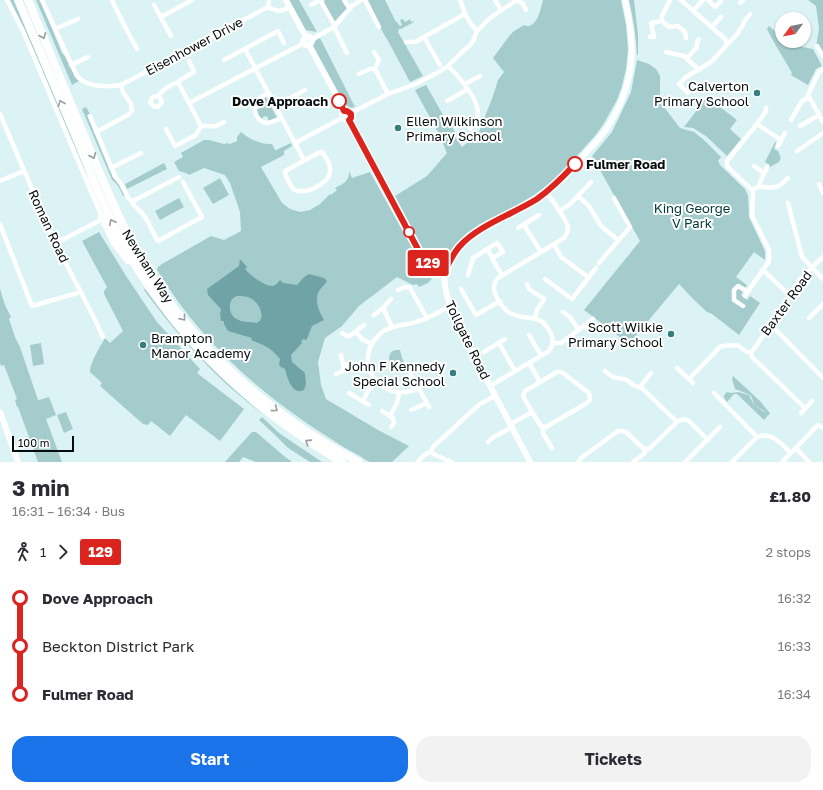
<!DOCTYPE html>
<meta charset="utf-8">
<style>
body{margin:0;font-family:"Golos Text",sans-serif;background:#f2f2f3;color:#2b2b33;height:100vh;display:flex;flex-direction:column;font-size:15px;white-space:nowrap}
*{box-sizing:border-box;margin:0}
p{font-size:13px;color:#7c7c81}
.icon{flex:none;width:22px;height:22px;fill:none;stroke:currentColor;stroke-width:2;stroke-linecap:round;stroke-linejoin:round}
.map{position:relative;height:462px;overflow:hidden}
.details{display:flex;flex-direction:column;background:#fff;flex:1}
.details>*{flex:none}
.badge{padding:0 8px;border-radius:3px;font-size:14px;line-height:26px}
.needle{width:26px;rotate:238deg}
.tools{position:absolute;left:775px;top:12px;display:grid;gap:8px}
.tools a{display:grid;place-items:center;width:36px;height:36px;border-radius:50%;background:#fff;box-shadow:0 1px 3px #0004;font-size:20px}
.scale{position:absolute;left:12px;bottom:10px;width:62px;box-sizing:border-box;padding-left:4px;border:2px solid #060d0d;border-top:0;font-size:11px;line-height:14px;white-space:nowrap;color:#060d0d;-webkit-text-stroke:3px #fff;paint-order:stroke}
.map>.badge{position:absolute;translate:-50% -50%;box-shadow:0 0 0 2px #fff}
.legs{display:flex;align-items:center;gap:6px;height:44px;padding:0 12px;font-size:13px}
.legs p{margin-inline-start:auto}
.head{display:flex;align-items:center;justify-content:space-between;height:68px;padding:0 12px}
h1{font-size:22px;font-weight:700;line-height:30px}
.primary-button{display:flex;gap:8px;margin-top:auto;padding:8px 12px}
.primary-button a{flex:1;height:46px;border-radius:16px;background:#1a73e8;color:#fff;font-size:16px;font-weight:700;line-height:46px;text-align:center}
.primary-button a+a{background:#f2f2f3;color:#2b2b33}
ul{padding:0 12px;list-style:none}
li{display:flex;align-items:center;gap:14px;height:48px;font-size:15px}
li i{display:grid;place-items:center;width:6px;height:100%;margin:0 5px;background:currentColor}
li i::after{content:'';width:10px;height:10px;margin:-5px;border:3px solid;border-radius:50%;background:#fff}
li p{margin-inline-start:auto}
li:first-child i{background:linear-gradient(#0000 50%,currentColor 0)}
li:last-child i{background:linear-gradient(currentColor 50%,#0000 0)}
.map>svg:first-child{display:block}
</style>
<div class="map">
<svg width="823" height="462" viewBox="0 0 823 462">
<rect width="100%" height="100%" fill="#dbf3f4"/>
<path fill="#a5cccd" d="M10 0H14L87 174 86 175 44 74H43L42 72 43 71 24 29Z
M36 0H39L42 4 62 53 65 56 75 76 79 81 72 85Z
M289 0H299L317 32 305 30Z
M325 0H342L347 8 334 22 324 2Z
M368 0H385L396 22H397L400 26 402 25 400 20 403 19 405 22 410 19 411 22 414 21V22L401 29H399L398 32 423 76 410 82 387 39 385 36 377 22 378 21Z
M543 0H621L626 25 628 49 626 69 622 86 617 100 603 125 594 137 555 180 534 195 521 203 480 224 467 233 454 247 443 261 437 262 434 261 426 254 395 196 427 176 447 153 439 134 415 90 426 85 442 113 447 122 449 121 456 134 454 135 462 147 478 134 493 96 498 80 504 72 493 58C499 50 505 41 511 34 514 30 519 29 522 26 524 25 526 26 529 26 538 24 541 8 543 0Z
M629 0H634L638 35V55H637C636 36 633 18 629 0Z
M808 0H823V57L816 46 819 29 816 6Z
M769 26 782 37V41H787L793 45 813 49 822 66 816 69 808 85 791 75 792 73C784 58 774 44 767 29Z
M320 38 355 107 350 108 345 105 313 47 315 41Z
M637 60 649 64 656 69 660 76V96L664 107 680 128 694 132 704 140 721 157 718 161 720 165 745 189 748 196 749 217 765 251V260L754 252 736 277 747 285 741 295 747 300 750 296 760 303 739 335 712 314 707 312 693 299 679 284 629 344 584 310 640 241 592 156 612 132 631 92Z
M266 97 277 118 268 121V117L264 116 262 119 258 115 257 109H259L261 105 258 103Z
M707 97 737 120 730 129 741 139 727 156 706 136 693 128 684 127Z
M86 107 90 114 87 115 113 178 118 182 125 195 123 196C120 189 118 184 112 180L82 109Z
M241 132C250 139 260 145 272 144L275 150H276L291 143 292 146 284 151V155L261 167 282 203 290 209 300 212 310 210 320 204 330 194 331 195 337 190 335 188C343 184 350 181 349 171L352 178 370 172 417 257 422 264 435 275 428 283 419 287 417 284 413 285 397 277 359 306 342 326 325 338 318 362 321 385 326 399 378 430 409 446 392 462C386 462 376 462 370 462 367 461 363 458 360 456 350 451 340 445 331 439 262 396 199 340 157 270L158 267 162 264 211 236 224 240 241 231 240 212 230 183 225 175 204 168 189 175 186 173 179 171 174 162 183 157 181 153 204 140H209L224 144 227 143 230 144 237 141V137Z
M775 142 776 143 774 149 778 151 781 158 779 162 770 167H769L770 165 765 162Z
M164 163 167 169 127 189 125 184Z
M220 178 229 195 213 204 203 188Z
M179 198 184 207 160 220 155 211Z
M99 232 128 279 157 322 200 369 197 373 244 409 220 441 186 415 170 436 151 421 148 425 143 424 100 386 102 383 90 372C90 362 100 347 105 338L110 343 123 331 104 294V291L107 287 82 241Z
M0 289 5 305 11 317 9 319 15 337 20 347 38 400H39L49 397 56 415 46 419 62 462H38L18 407H17L15 400 17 399 4 365 1 366 0 363Z
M145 289 170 322 193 349 226 382 263 415C250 404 236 393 223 381 194 353 168 323 144 290Z
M41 343 44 364 33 366 30 345Z
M395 350H400L402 358 407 369C404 370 401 371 398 370 389 366 385 354 395 350Z
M733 376 760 401 769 412 770 414 767 416V417L764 420 737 394H734L727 402 724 398V395L727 392 731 393 738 392 749 395 751 399 755 406 763 411 766 413 763 410 755 406 751 396 748 394 735 389 732 379Z
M66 412 73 429 64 433 57 415Z
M262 417 279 433 322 462H310L288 448 272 432 259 420Z
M252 432H256L284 456 292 462H256L243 457 239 462H225L250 434Z"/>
<path fill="#70a3a5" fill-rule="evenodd" d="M240 259 247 267 245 269C250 275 265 287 273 286 276 285 278 283 280 280L283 283 297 285C301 281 304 276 309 274L324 278 327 281C325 284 321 288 319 291 314 301 319 311 324 320L312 326 307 339 306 340 304 339 301 341 302 343 291 355 292 362 305 373 306 384 304 390C292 396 287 377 285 369L281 367 279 365 280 359C270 347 266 346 251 340L252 338 228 331 224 324V321H221L220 314 221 309 218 306 208 295 207 289 239 266ZM237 296C242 296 246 296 250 298 258 301 268 319 256 323 253 322 250 322 247 322 237 321 229 316 230 306 230 301 232 298 237 296Z"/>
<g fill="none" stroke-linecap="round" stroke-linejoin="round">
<path stroke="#fff" stroke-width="4.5" d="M7 0 23 31 102 217 99 221 56 243
M42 0 55 29 77 76C87 87 107 87 121 85L268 7
M112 0 123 23 137 49
M320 0 335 26
M344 0 350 9
M365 0 379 27
M460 0C464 12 468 22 477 31
M495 0 501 10
M518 0 523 4 526 10
M681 0 725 39 727 44 726 46
M708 0 715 7 721 1
M740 3 743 0
M154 5 171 36
M311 5 320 0
M268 7C278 12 280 12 290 7
M268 7 269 0
M693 11 703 0
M161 17 192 0
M662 21V16L670 0
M334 27 347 53
M712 27 721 17
M55 29 78 19
M424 37 440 65
M650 37H654L651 23 662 21 669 27 678 26 685 32 686 38
M312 39 334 27 352 6 361 0
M406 42H415L465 14
M817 46 823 56
M245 49 304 160
M374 52 379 60 375 69
M666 52 684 56 699 70
M687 58 697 47V42L699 39
M224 60 278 31 284 43
M71 65 88 57
M448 66C459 77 483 102 477 119 475 122 472 126 470 129
M823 69 819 72 808 95 823 122
M359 74 370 69H375L388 94
M178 82 182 79 194 72 193 69 189 61
M465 84 480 76
M268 93C265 95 260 97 258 100 251 108 256 121 266 123 272 123 276 120 281 118
M688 93 679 84 686 77 711 62 738 33 740 29 743 25 744 22 750 14
M158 96C161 98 162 100 161 103L158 107 153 106 150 102 152 98 156 96H158C163 89 170 85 178 82L201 126 196 135 175 146 166 129
M447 101 468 89
M189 103 304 43
M275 106 305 90
M351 113 388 94 418 83 442 70 448 66 461 53 471 44 473 41 477 31 490 18 517 0
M0 114 53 238 92 314 103 337
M90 116 115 176 121 184 129 199 132 201C133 207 138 208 142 213 149 221 152 232 158 241L202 217 183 182
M791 120 802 101 809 97
M757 124 781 140
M201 126H216L224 122
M800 126 819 115
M96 132 128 115 132 111 131 104 123 92 121 85
M295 143 342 118
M778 146 785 133
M797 151 823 133
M322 152C327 158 331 164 330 172 329 183 306 195 295 190 291 188 290 184 288 180 286 177 285 175 285 171L318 153Z
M754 166 764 173
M111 168 141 153
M0 181 24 171
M819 184 823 193
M758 187 767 167
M752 190C761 184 765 189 775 187 780 187 784 181 788 178
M578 196 589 206 601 226 618 240
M132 201 135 200 179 177
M788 203 802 257 823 279
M559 211 569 205 574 200 591 182
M0 224 32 306 81 292
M524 225 541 252
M518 228 539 215
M554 244 561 257 588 277
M487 249 492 257 493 260 502 275
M599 263 630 227 614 198
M763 270 789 295
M468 275 473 258 497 243 503 252 494 257 493 260
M545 279 572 299 596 268
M527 284 529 289 544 299 537 310 535 318
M461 289 476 315 500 301
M398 290 405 287 410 288 427 318
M745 296 769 261V250L752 216 753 193 752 190 727 166V161L757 124 766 111V108
M743 306 734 300V290L738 286 748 292
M383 308 392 327
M563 312 569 316 579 330
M374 315 383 308 391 299
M809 318 823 304
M770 324 823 378
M585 326 591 331
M356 332 363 340 372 344
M342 333 347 336H350L364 325
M529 335 541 355
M499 343 515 371
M553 343H561L593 319
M484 352 505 339
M751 352 754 349 800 279 823 257
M751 352 752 357 805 408
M529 363 540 382
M344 364 360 365 369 364
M677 368 693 383
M605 371 613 377 627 380 633 385 643 389 677 422
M336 374 343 371C345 364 342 362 341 355
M411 374 429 407
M689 379 720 347 722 346 737 345 747 352H751
M490 386 549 351C553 346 554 340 551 334 540 311 530 322 512 314 505 312 495 297 494 289 494 285 495 281 498 278L564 238C566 235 568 233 568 229 568 220 552 200 546 192
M640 387 651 373
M419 388C382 406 350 362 379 335 390 324 406 326 419 321 430 318 440 311 450 306
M349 393 369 405
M714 393 757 437
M363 401 368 391 377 382
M411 410 427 403
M382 411 393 418 394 423 391 427
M801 413 812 401
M390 416 397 403 399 393
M511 424 532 412 523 396 525 391 557 372H560L563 373 589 393 590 400 587 403 546 427 541 426 532 412
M543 427V433L552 448
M757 437C772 431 781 444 791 453
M488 442 492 438 512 427
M796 448 809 462
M431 452 435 455 452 462
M579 461 581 458 618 431H622L626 432 644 449H649L677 422C681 419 684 418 689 421L708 440
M418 462C422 457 425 453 431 452L433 447 473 410 480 404 495 396
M633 462 644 454 646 450
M685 462 720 427
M732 462 757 437
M782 462 817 426 819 425 823 428"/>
<path stroke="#fff" stroke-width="6" d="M286 0 306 37H310L312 41 309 45
M306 37 303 41 305 45H309L345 111H349L351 113V118L349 120
M345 111C341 114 341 116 344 119L349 120
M349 120 421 255 431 265 442 268 445 271
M0 412 18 462
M530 462 455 319C450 306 441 283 446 269 460 233 496 223 527 205 549 192 567 174 584 155 592 146 600 138 607 128 627 98 636 62 630 27 629 18 627 9 625 0"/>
<path stroke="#fff" stroke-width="8" d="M18 0C37 45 57 91 76 137 94 182 112 227 137 268 188 351 259 413 342 462
M28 0C47 47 67 93 86 140 103 181 120 222 142 261 193 346 271 417 359 462
M102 217 115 243 128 260"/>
</g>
<defs><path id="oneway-chevron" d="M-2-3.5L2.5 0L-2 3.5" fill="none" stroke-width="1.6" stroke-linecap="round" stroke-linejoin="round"/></defs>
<g stroke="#9b9e9e">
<use href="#oneway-chevron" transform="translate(43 36) rotate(67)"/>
<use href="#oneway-chevron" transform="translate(61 103) rotate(-112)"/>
<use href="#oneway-chevron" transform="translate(93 156) rotate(67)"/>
<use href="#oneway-chevron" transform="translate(112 222) rotate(-116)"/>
<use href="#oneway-chevron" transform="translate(183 318) rotate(51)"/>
<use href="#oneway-chevron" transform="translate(275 409) rotate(37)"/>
<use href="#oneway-chevron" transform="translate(308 442) rotate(-147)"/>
</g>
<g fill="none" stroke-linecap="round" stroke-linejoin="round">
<g stroke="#fff" stroke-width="9">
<path id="line-1" d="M339 101 344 111H347L351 114V118L349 120 421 255 431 265 442 268 445 271C449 263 453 254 459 247 477 226 513 214 537 199 551 189 563 177 575 164"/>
</g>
<use href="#line-1" stroke="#dc241f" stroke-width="6"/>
</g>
<g fill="#347d80" stroke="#fff" stroke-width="1.5">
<circle cx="757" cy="93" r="4"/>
<circle cx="398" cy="128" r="4"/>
<circle cx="671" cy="334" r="4"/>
<circle cx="143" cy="345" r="4"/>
<circle cx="453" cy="373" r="4"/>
</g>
<g fill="#fff" stroke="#dc241f" stroke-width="2">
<circle cx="339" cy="101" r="7"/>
<circle cx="575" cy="164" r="7"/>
<circle cx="409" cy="232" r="5"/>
</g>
<g text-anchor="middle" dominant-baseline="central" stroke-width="4" stroke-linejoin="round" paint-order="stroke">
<g font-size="13" fill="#060d0d" stroke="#fff">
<text transform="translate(194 46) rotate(-28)">Eisenhower Drive</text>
<text transform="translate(49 226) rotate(65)">Roman Road</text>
<text transform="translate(148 266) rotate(58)">Newham Way</text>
<text transform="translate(786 303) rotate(-54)">Baxter Road</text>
<text transform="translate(468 340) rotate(64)">Tollgate Road</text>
</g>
<g font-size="13" fill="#060d0d" stroke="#fff" text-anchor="end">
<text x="749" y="86">Calverton<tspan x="749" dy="15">Primary School</tspan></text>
<text x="406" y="121" text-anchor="start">Ellen Wilkinson<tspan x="406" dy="15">Primary School</tspan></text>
<text x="663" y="327">Scott Wilkie<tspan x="663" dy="15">Primary School</tspan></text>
<text x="151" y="338" text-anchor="start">Brampton<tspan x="151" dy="15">Manor Academy</tspan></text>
<text x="445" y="366">John F Kennedy<tspan x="445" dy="15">Special School</tspan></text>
</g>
<g font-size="13" font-weight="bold" fill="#060d0d" stroke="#fff" text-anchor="end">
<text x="328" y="101">Dove Approach</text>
<text x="586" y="164" text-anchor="start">Fulmer Road</text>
</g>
<g font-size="13" fill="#033739" stroke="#fff">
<text x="692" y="208">King George<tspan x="692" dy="15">V Park</tspan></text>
</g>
</g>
</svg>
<div class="tools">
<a><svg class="needle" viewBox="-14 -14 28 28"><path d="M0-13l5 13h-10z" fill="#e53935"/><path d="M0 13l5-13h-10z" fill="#7c7c81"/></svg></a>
</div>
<div class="scale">100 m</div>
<b class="badge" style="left:428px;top:263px;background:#dc241f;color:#fff">129</b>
</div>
<section class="details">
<div class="head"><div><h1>3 min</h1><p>16:31 – 16:34 · Bus</p></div><b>£1.80</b></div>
<div class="legs"><svg class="icon" aria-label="walk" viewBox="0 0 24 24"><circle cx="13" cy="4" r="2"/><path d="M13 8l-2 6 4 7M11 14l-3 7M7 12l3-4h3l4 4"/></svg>1<svg class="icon" aria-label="forward" viewBox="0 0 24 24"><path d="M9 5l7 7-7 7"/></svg><b class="badge" style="background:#dc241f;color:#fff">129</b><p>2 stops</p></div>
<ul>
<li><i style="color:#dc241f"></i><b>Dove Approach</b><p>16:32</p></li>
<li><i style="color:#dc241f"></i><span>Beckton District Park</span><p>16:33</p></li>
<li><i style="color:#dc241f"></i><b>Fulmer Road</b><p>16:34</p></li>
</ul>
<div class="primary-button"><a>Start</a><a>Tickets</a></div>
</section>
